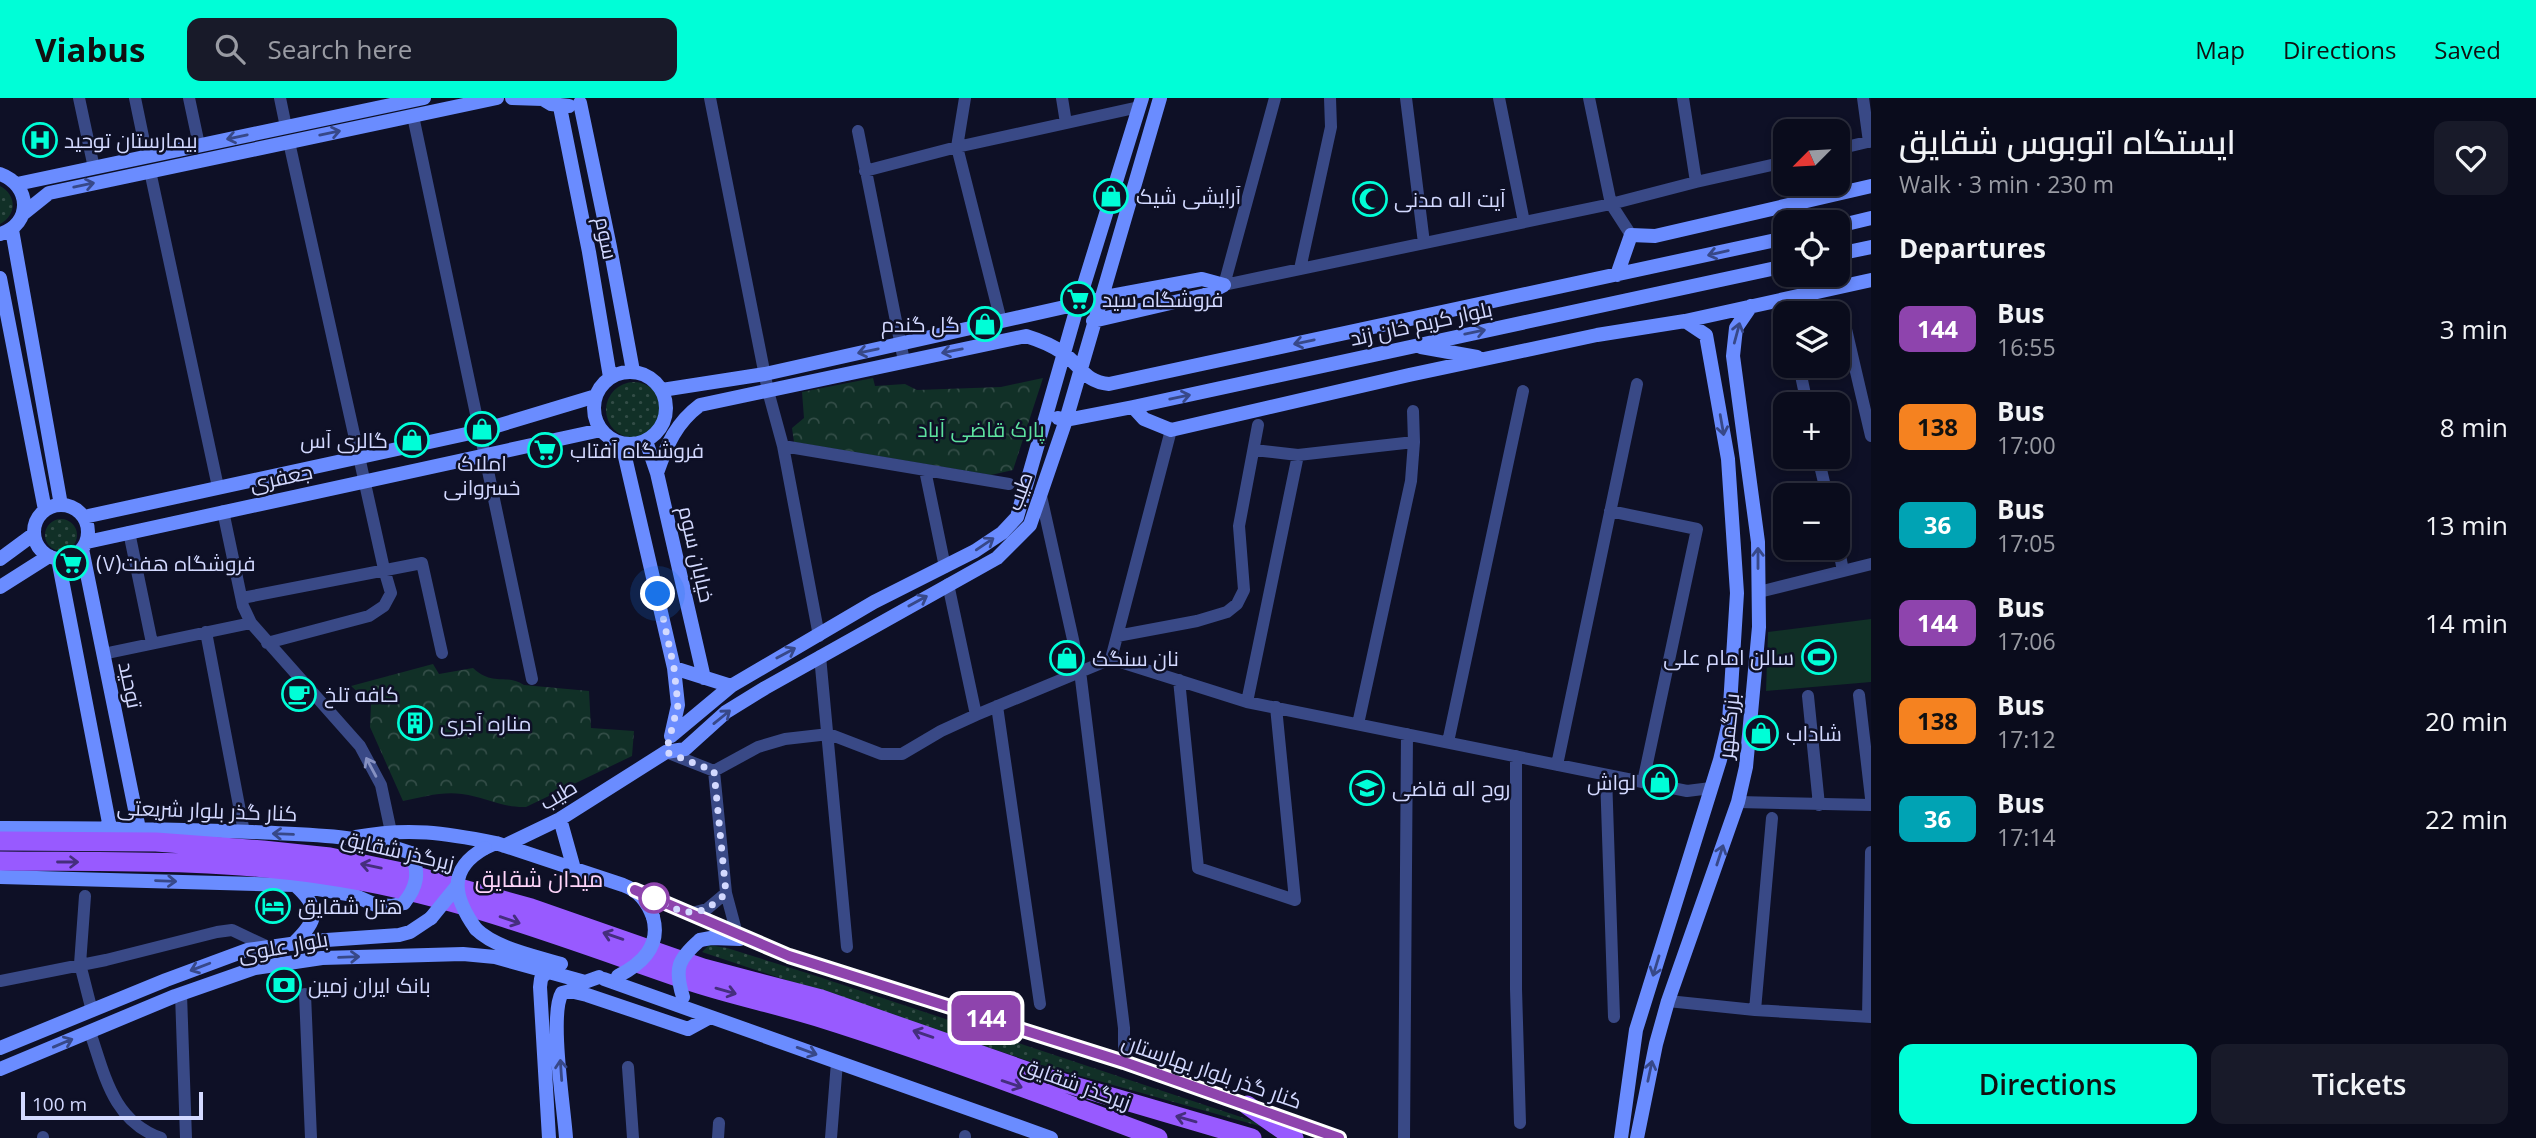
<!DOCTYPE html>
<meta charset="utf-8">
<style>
body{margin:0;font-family:"Open Sans",Cairo,sans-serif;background:#181a29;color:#f1f3f6;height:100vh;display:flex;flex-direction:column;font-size:26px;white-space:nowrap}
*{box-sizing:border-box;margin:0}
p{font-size:23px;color:#999ba3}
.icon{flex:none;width:38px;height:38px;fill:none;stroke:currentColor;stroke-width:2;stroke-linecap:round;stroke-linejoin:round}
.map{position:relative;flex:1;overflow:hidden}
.sheet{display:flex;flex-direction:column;background:#0a0c1c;width:665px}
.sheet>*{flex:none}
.badge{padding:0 14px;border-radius:10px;font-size:24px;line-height:46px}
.needle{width:46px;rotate:246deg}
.tools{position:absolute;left:1773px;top:21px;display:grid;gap:14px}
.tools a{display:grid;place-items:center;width:77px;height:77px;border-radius:14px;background:#0a0c1c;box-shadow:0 4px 10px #0003,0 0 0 2px #2a2c3b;font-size:35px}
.scale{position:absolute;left:21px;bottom:18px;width:182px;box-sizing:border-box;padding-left:7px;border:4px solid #d3d9ff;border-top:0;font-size:19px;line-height:24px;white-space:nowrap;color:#d3d9ff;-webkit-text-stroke:5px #0e1026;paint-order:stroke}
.you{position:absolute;width:35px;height:35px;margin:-18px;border:5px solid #fff;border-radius:50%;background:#1a73e8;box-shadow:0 0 0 10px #1a73e833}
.map>.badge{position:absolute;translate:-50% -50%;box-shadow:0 0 0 4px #fff}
h2{padding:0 28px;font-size:26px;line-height:63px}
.round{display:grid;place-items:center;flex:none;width:74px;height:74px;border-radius:14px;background:#181a29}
.headline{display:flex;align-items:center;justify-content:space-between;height:119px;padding:0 28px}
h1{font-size:33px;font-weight:600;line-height:52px}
.cta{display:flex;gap:14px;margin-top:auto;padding:14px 28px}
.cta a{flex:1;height:80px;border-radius:14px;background:#00fed7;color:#111;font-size:28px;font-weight:600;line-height:80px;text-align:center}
.cta a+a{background:#181a29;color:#f1f3f6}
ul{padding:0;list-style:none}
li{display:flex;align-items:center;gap:21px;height:98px;padding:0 28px}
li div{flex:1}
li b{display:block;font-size:26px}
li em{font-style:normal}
li .badge{min-width:77px;font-weight:700;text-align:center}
header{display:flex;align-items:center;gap:42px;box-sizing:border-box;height:98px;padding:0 35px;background:#00fed7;color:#111}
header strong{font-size:33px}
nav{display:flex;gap:38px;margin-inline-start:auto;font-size:24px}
.search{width:490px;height:63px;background:#181a29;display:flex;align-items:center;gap:18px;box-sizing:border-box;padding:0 24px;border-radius:14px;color:#999ba3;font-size:26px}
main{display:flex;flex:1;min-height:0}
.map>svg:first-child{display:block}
</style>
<header>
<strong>Viabus</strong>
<div class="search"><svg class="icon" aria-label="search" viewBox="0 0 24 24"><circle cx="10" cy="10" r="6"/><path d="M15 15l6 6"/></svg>Search here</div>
<nav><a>Map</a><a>Directions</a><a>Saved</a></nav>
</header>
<main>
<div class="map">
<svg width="1871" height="1040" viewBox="0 0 1871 1040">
<defs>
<pattern id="grass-dots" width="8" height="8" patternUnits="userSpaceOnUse" patternTransform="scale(1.75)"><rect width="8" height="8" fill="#113027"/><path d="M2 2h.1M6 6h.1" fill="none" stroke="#334d47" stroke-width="1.8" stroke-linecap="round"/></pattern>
<pattern id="park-crowns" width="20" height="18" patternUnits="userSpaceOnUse" patternTransform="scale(1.75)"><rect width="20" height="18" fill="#113027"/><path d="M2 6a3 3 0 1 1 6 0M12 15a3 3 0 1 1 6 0" fill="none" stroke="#334d47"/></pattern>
</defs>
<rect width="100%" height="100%" fill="#0e1026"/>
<path fill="url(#grass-dots)" d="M0 88C17 97 17 117 0 126Z
M606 312a28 28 0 1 1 56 0a28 28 0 1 1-56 0Z
M45 437a16 16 0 1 1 32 0a16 16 0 1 1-32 0Z
M709 847 727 850 810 876 1271 1029 1270 1031 1038 966 702 854Z"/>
<path fill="url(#park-crowns)" d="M873 280 875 288 905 286 917 292 1001 289 1043 280 1013 372 991 377 794 344 792 330 804 320 802 294Z
M433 566 439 576 473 570C494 589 504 575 524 587L589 593 591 630 634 633 632 658 526 709C503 710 485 699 462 696 443 693 422 699 403 703L370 629 371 606 351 588Z"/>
<path fill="#113027" d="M1871 521V584L1766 593 1768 534Z"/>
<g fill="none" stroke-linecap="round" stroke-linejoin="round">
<path stroke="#394986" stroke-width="12" d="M79 0 94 70
M135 0 147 58
M189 0 199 47
M280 0 286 29
M710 0 768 293 783 348 819 538
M965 0 957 49 1001 223
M1062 0 1066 25
M1275 0 1224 187 1611 106 1696 84 1683 0
M1406 0 1424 145
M1499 0 1524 124
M1589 0 1611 106 1631 137
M1863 0 1869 44
M413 18 532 581
M858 33 904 263
M1838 51 1871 43
M150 73 218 389
M865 73 957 49 1139 9
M1696 84 1785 64
M1300 171 1331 29 1330 0
M1846 231 1871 338
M1799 268 1807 306
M783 348 1009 386
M1254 352 1298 357 1414 344
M1818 359 1827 397
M925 372 945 469
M1041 398 1080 573 1124 930V964
M223 413 243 508 251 525 360 648 381 687 391 734
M1610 413 1697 431 1643 684
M129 434 152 545
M1838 447 1843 473
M948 486 976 617
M1759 494 1871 466
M242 500 422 465 442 555
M206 534 244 734
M1117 538 1197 523 1227 514 1237 506 1244 492 1239 428 1258 327
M267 545 369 518 384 508 391 495 384 471 289 44
M103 556 251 525
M820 558 847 849
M1111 561 1171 332
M1179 582 1198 770 1295 802 1276 609
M1859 597 1871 700
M1808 598 1819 707
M1247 604 1298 357
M997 608 1040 906
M1358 626 1411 383 1414 344 1413 313
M1448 644 1523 293
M666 654 714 673 758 649 785 641 829 636 881 656H902L941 633 976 617 1111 561 1247 604 1687 693 1711 690
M1516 658V891L1520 1025
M1557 667 1637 286
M714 673 726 795 737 836
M1606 677 1614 919
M1738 704 1871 707
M85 798 80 866 92 913
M688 816 707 811 726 795
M0 883 106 862 217 834 232 832 266 848
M181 896 186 1040
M305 896 311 1040
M1668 903 1755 912 1871 919
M1755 912 1772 720
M1868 919 1871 754
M90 934C105 978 113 1023 161 1040
M628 969 633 1040
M43 1040V1039
M718 1040 719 1025
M831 1040 837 964
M965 1040V1038
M1404 1040 1407 636"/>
<path stroke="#6a8cff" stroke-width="14" d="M512 0 543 1
M541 0 551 6 569 8
M580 5 610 149 633 273
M560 9 589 154 610 279
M0 76C31 87 33 126 0 136
M17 86 424 0
M24 115 49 95 497 0
M1838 128 1871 120
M12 132 61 407
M1838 156 1871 149
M1617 177 1631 137 1655 138 1871 88
M0 180 45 412
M1100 200 1202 181 1224 187
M1093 223 1205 197 1224 187
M1421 249 1477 259
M594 310a36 36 0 1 1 72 0a36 36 0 1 1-72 0Z
M662 292 765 276 1078 206
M1133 309 1144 321 1171 332 1409 277 1597 237 1685 223 1871 182
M1058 320 1066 322 1133 309 1785 168
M646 343 657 375 704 580
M622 346 674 570 678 607 671 638
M657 375C667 346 676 325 700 307L1026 238C1039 242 1052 247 1063 255 1081 268 1085 284 1109 286L1785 140
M34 434a27 27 0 1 1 54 0a27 27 0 1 1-54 0Z
M84 419 480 333 596 298
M87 444 601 332
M82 451 139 731
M0 461 34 436
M58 461 110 730
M0 489 49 458
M674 570 731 588
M671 638 731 588 874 504 975 453 1002 435 1017 419 1078 206 1142 0
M560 721 574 771
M0 730C84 730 168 731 252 734 306 737 360 736 411 755
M356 739C409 729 445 735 496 745
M504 748 560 721 666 654 685 651 726 614 765 590 997 460 1030 427 1066 322 1160 0
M485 750 496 745 623 787C639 793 647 803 653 819
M0 779 295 787 353 797 376 807 392 808 404 805
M635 792 789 858 1124 964 1339 1040
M476 831C495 850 535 858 561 866
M700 842 711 840 740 841
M294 845C318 822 321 810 295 787
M547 872 541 881 540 889 549 1040
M604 881 1051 1040
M0 950 166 882 247 852 312 843 399 837 410 834 431 820
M0 971 175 898 255 870 322 860 463 856 495 859 585 884 599 879
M566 1040C564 1010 549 916 562 895L570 893 587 897 688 931 710 919
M1621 1040 1636 932 1720 662 1729 624 1737 495 1728 361 1706 237 1685 223
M1637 1040 1656 946 1668 903 1738 704 1746 669 1759 529 1758 444 1733 258 1736 230 1751 208"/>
<path stroke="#985aff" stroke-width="19" d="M0 743 156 744 263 752 330 759 402 774 531 810 703 870 821 901 1044 979 1252 1040
M0 763C108 764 218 761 325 777 451 795 569 842 689 883 731 897 775 906 817 919 932 955 1045 997 1158 1040
M1247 1007 1294 1040"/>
<path stroke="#6a8cff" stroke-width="14" d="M404 805C417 789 420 775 411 755
M431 820 457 788
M476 831C454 800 446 772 485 750
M618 878C642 866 661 848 653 819
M683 899C674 870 678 861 700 842"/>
</g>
<defs><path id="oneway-shaft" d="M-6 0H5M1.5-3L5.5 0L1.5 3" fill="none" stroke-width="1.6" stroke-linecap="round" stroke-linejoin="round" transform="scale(1.75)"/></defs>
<g stroke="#374888">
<use href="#oneway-shaft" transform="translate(330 35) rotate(-12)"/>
<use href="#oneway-shaft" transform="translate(237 39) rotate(168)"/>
<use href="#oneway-shaft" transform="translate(84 87) rotate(-12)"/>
<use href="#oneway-shaft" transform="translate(1718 155) rotate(167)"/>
<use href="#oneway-shaft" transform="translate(1475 234) rotate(-12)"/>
<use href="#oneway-shaft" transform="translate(1737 235) rotate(-75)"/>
<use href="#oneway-shaft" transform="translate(1304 244) rotate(168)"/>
<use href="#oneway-shaft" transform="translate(868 253) rotate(168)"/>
<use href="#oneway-shaft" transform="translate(952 253) rotate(169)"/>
<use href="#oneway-shaft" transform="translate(1180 299) rotate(-12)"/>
<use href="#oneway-shaft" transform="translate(1722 327) rotate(80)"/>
<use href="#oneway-shaft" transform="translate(985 446) rotate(-34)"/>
<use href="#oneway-shaft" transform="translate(1758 460) rotate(-90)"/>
<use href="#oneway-shaft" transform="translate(918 503) rotate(-29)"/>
<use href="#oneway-shaft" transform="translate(786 555) rotate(-28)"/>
<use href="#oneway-shaft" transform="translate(722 619) rotate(-39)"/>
<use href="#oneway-shaft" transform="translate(283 736) rotate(-178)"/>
<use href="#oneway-shaft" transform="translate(1720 757) rotate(-72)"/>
<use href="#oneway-shaft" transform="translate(166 783) rotate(2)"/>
<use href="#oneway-shaft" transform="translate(349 859) rotate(-2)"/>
<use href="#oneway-shaft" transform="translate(1656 868) rotate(107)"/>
<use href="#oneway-shaft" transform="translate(200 869) rotate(159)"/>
<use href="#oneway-shaft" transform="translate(63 945) rotate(-23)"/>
<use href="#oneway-shaft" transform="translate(807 953) rotate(20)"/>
<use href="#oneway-shaft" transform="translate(561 972) rotate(-94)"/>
<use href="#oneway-shaft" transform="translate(1650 973) rotate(-78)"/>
</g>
<use stroke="#8691c2" href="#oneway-shaft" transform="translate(371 669) rotate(-118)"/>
<g stroke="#452e7d">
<use href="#oneway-shaft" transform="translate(68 764)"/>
<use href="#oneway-shaft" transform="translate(371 768) rotate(-168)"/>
<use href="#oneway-shaft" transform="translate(510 822) rotate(19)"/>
<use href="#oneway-shaft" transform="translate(613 838) rotate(-161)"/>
<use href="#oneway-shaft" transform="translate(726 893) rotate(16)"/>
<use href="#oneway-shaft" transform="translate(923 936) rotate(-161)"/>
<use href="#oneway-shaft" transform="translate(1012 986) rotate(19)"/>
<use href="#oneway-shaft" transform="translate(1186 1021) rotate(-164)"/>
</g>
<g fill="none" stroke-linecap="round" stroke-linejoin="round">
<g stroke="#fff" stroke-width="16">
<path id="line" d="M635 792 789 858 1124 964 1339 1040"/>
</g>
<use href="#line" stroke="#8e44ad" stroke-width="10"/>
<path stroke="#d3d9ff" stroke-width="7" stroke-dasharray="0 12.6" d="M654 800C682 816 699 823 726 795L714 673 666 654 678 607 674 570 658 496"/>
</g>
<defs>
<g id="hospital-ring" transform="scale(1.75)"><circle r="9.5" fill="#0e1026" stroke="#00fed7" stroke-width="1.5"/><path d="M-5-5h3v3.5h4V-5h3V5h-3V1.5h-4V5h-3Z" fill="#00fed7"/></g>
<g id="shop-ring" transform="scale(1.75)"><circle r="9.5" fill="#0e1026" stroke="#00fed7" stroke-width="1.5"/><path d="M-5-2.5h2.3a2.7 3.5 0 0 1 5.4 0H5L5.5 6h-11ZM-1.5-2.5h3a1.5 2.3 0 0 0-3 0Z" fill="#00fed7"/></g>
<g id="mosque-ring" transform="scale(1.75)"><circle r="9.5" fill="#0e1026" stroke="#00fed7" stroke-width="1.5"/><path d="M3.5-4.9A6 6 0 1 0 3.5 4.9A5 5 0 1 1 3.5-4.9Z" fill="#00fed7"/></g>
<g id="supermarket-ring" transform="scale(1.75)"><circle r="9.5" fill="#0e1026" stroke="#00fed7" stroke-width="1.5"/><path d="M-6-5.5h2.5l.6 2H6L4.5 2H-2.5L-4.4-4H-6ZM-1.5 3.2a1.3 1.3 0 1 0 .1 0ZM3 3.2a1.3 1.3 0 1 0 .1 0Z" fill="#00fed7"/></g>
<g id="stadium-ring" transform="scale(1.75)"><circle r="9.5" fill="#0e1026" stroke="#00fed7" stroke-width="1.5"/><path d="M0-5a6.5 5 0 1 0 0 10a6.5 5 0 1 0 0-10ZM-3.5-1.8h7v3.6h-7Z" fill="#00fed7"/></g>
<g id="cafe-ring" transform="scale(1.75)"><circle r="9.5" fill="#0e1026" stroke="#00fed7" stroke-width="1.5"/><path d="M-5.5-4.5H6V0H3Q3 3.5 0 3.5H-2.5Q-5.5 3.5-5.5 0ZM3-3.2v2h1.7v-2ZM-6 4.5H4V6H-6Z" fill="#00fed7"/></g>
<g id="building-ring" transform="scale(1.75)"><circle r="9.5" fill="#0e1026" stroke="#00fed7" stroke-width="1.5"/><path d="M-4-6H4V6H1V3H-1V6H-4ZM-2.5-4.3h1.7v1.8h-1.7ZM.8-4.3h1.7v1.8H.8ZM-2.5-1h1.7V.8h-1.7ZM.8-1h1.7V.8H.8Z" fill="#00fed7"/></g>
<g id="school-ring" transform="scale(1.75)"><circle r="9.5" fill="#0e1026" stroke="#00fed7" stroke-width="1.5"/><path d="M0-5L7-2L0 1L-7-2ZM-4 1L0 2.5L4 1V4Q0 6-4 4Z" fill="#00fed7"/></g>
<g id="hotel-ring" transform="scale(1.75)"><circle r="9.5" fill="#0e1026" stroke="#00fed7" stroke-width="1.5"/><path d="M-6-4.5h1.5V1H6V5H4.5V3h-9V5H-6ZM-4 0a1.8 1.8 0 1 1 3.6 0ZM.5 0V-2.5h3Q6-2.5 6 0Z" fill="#00fed7"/></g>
<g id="bank-ring" transform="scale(1.75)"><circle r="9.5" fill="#0e1026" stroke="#00fed7" stroke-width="1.5"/><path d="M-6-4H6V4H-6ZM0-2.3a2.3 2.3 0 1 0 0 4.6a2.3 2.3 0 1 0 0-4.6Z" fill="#00fed7"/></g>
</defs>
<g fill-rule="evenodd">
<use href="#hospital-ring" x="40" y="42"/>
<use href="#shop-ring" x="1111" y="98"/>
<use href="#mosque-ring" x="1370" y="101"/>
<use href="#supermarket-ring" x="1078" y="201"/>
<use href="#shop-ring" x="985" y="226"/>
<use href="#shop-ring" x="482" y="331"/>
<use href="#shop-ring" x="412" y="342"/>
<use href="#supermarket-ring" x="545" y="352"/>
<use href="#supermarket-ring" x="71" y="465"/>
<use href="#stadium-ring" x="1819" y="559"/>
<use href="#shop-ring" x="1067" y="560"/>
<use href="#cafe-ring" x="299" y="596"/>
<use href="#building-ring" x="415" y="625"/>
<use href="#shop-ring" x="1761" y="635"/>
<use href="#shop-ring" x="1660" y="684"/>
<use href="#school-ring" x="1367" y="690"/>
<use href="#hotel-ring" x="273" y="808"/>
<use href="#bank-ring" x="284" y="887"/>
</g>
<circle fill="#fff" stroke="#8e44ad" stroke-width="3.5" cx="654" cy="800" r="14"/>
<g text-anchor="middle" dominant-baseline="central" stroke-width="5" stroke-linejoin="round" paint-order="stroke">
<g font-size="21" fill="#d3d9ff" stroke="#0e1026" text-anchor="start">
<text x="64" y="42">بیمارستان توحید</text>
<text x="1136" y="98">آرایشی شیک</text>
<text x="1394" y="101">آیت اله مدنی</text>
<text x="1102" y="201">فروشگاه سید</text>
<text x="960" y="226" text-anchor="end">گل گندم</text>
<text x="388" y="342" text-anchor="end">گالری آس</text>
<text x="570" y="352">فروشگاه آفتاب</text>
<text x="482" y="365" text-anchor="middle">املاک<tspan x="482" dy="24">خسروانی</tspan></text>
<text x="96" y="465">فروشگاه هفت(۷)</text>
<text x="1794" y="559" text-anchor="end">سالن امام علی</text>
<text x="1092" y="560">نان سنگک</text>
<text x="324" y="596">کافه تلخ</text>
<text x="440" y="625">مناره آجری</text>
<text x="1786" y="635">شاداب</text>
<text x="1636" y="684" text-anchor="end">لواش</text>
<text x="1392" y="690">روح اله قاضی</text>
<text x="298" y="808">هتل شقایق</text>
<text x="308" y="887">بانک ایران زمین</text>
</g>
<g font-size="21" fill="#d3d9ff" stroke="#0e1026">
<text transform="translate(607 140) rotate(79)">سوم</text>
<text transform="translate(1421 225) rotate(-12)">بلوار کریم خان زند</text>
<text transform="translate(281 379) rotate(-12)">جعفری</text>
<text transform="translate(1019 393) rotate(-70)">طیب</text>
<text transform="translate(697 456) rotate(77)">خیابان سوم</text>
<text transform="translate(131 587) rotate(78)">توحید</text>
<text transform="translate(1728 628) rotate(-84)">بزرگمهر</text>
<text transform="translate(558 696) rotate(-30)">طیب</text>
<text transform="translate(207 712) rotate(2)">کنار گذر بلوار شریعتی</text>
<text transform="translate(398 752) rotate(13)">زیرگذر شقایق</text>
<text transform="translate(283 848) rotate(-10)">بلوار علوی</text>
<text transform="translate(1212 973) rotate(19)">کنار گذر بلوار بهارستان</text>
<text transform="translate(1076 985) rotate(20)">زیرگذر شقایق</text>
</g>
<g font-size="21" fill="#5de29f" stroke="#0e1026">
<text x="981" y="331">پارک قاضی آباد</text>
</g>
<g font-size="23" fill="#ffd5fa" stroke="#0e1026">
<text x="539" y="780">میدان شقایق</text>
</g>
</g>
</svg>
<div class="tools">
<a><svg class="needle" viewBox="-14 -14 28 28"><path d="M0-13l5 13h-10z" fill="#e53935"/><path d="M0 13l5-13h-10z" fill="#999ba3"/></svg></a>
<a><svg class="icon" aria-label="locate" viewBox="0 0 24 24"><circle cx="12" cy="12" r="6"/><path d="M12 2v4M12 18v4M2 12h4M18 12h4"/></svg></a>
<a><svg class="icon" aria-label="layers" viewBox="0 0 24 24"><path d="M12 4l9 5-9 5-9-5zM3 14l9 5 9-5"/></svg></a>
<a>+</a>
<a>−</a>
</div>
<div class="scale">100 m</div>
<div class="you" style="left:658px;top:496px"></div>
<b class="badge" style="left:986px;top:920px;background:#8e44ad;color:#fff">144</b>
</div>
<section class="sheet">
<div class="headline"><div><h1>ایستگاه اتوبوس شقایق</h1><p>Walk · 3 min · 230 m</p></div><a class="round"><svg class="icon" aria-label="heart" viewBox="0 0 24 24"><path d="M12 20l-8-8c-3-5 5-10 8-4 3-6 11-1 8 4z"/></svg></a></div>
<h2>Departures</h2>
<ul>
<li><span class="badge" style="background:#8e44ad;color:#fff">144</span><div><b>Bus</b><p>16:55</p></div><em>3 min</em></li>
<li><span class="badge" style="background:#f58220;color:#111">138</span><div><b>Bus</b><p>17:00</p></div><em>8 min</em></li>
<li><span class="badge" style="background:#00a3b4;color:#fff">36</span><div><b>Bus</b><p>17:05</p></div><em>13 min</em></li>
<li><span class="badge" style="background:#8e44ad;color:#fff">144</span><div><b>Bus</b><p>17:06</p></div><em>14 min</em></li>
<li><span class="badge" style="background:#f58220;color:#111">138</span><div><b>Bus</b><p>17:12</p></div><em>20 min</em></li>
<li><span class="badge" style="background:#00a3b4;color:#fff">36</span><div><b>Bus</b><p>17:14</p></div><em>22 min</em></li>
</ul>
<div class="cta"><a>Directions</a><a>Tickets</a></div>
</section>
</main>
